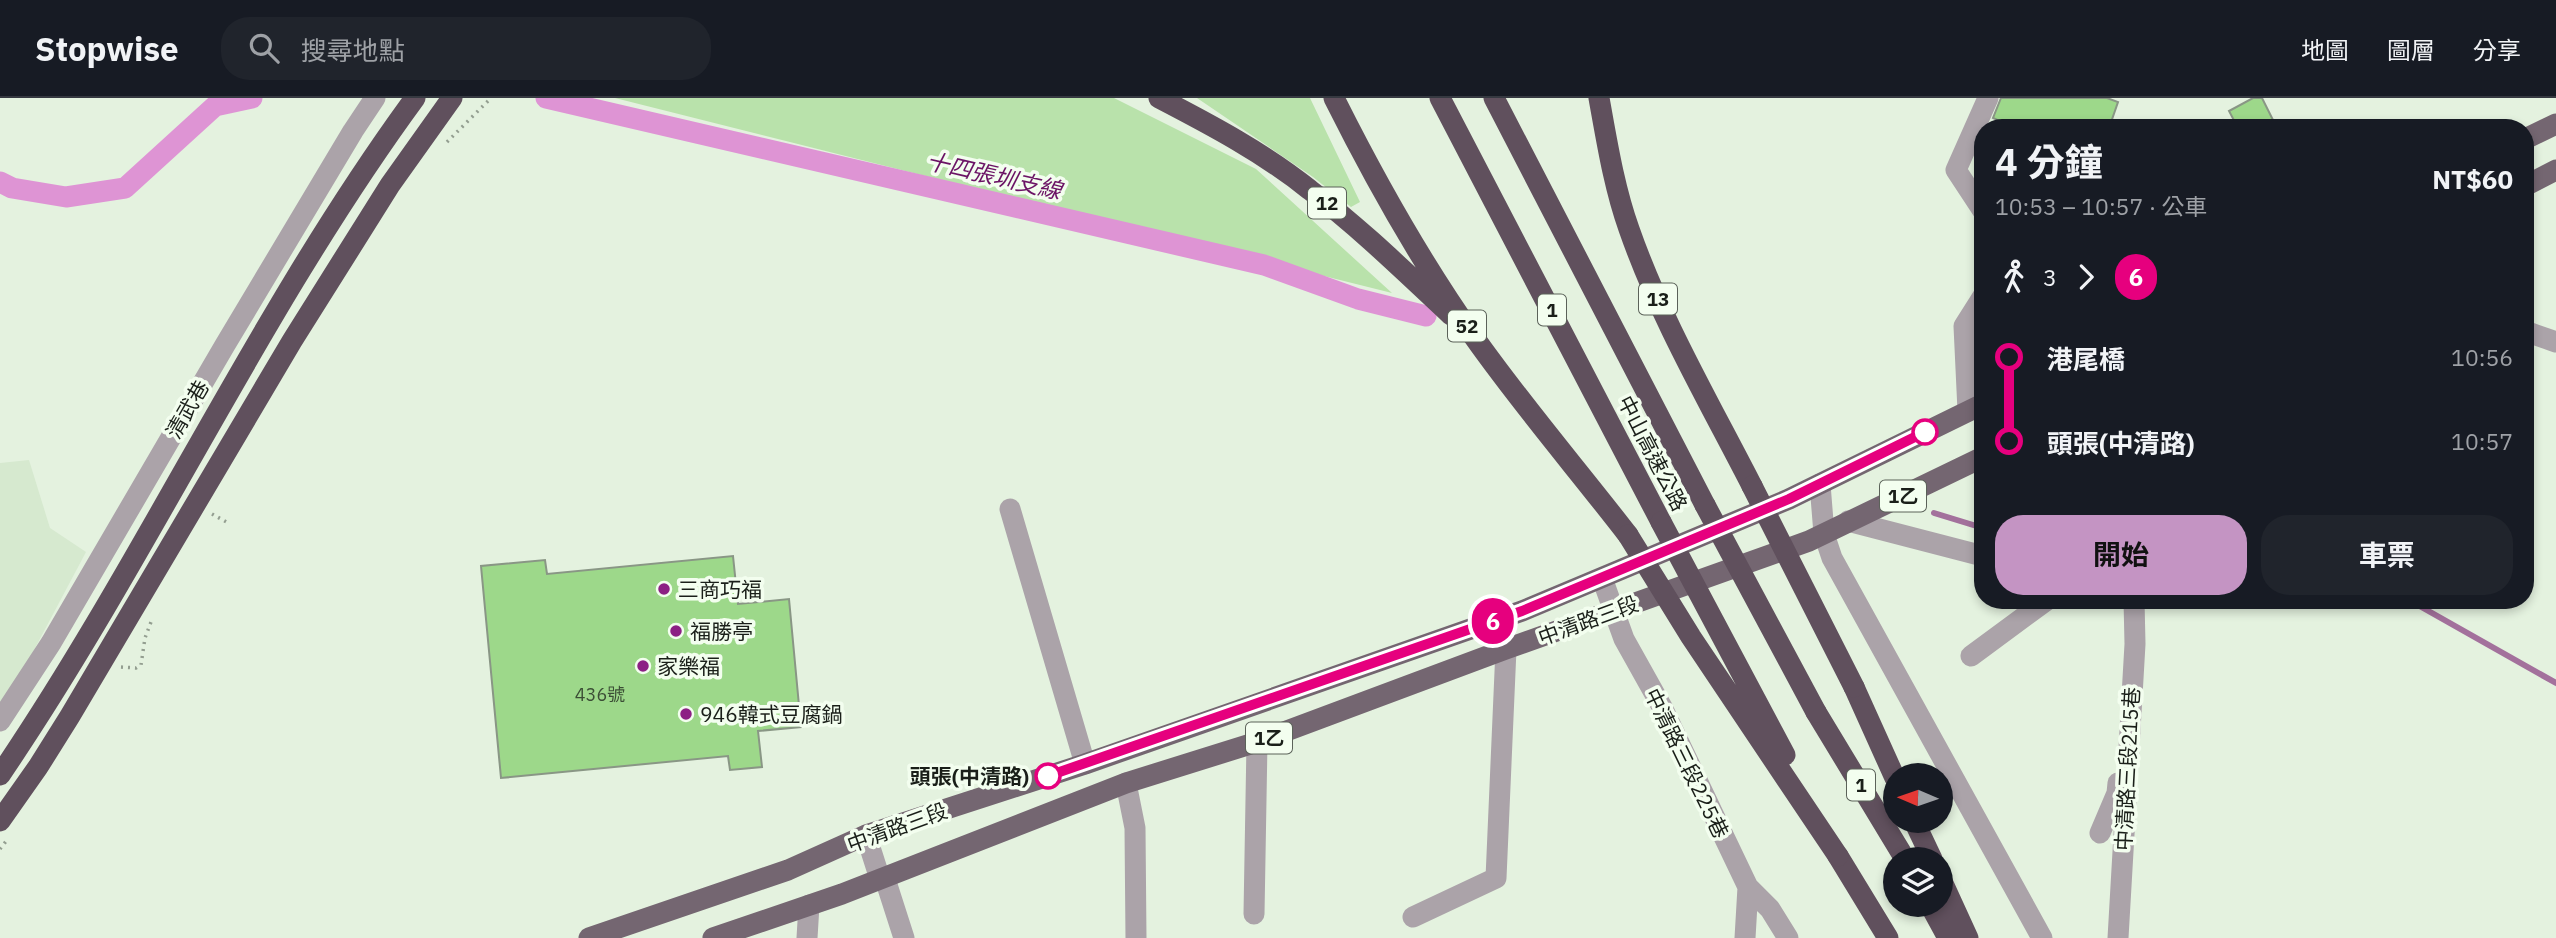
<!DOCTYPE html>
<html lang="zh-TW">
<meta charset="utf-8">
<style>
body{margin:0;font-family:"IBM Plex Sans","Noto Sans TC",sans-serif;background:#20242c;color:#f1f3f6;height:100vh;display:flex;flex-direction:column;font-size:26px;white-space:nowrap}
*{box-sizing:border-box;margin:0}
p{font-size:23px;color:#9ea1a6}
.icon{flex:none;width:38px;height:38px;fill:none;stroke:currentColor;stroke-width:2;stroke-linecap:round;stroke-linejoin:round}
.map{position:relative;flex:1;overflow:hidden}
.details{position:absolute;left:1974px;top:21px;width:560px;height:490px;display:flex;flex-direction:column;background:#171b24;border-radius:28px;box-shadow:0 4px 10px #0003}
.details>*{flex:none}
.badge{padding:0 14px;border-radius:23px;font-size:24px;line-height:46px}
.needle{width:46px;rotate:272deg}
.controls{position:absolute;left:1883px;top:665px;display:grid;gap:14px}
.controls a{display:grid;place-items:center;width:70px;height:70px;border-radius:50%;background:#171b24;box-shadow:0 4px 10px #0003;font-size:35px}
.map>.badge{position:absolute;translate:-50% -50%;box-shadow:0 0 0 4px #fff}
.legs{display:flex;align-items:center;gap:10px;height:77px;padding:0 21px;font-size:23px}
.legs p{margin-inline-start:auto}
.summary{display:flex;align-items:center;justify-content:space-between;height:119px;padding:0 21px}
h1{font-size:38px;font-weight:700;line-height:52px}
.button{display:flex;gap:14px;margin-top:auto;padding:14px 21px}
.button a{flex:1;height:80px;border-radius:28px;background:#c494c3;color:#111;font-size:28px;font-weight:700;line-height:80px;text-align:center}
.button a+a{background:#20242c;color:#f1f3f6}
ul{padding:0 21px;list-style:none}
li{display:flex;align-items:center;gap:24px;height:84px;font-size:26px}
li i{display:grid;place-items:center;width:10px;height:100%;margin:0 9px;background:currentColor}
li i::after{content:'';width:18px;height:18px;margin:-9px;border:5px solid;border-radius:50%;background:#171b24}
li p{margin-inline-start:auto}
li:first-child i{background:linear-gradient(#0000 50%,currentColor 0)}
li:last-child i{background:linear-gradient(currentColor 50%,#0000 0)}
header{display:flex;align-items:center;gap:42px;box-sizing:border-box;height:98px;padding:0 35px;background:#171b24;border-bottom:2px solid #363941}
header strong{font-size:33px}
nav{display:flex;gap:38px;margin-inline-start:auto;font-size:24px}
.search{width:490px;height:63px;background:#20242c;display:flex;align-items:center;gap:18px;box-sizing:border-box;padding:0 24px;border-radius:28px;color:#9ea1a6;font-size:26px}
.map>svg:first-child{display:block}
</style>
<header>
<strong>Stopwise</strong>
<div class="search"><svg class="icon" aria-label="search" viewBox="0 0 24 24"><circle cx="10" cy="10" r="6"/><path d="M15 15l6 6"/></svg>搜尋地點</div>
<nav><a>地圖</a><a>圖層</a><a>分享</a></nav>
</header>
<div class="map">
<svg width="2556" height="840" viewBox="0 0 2556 840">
<rect width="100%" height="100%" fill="#e4f2df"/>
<path fill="#d6e9cf" d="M29 362 50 430 86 454 0 616V365Z"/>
<path fill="#b9e2ab" d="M615 0H1114L1256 71 1392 195Z
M1197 0H1310L1360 104 1351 109 1313 79Z"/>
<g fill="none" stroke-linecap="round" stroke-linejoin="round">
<path stroke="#a3719c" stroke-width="6" d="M215 8 219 0
M1934 415 1983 430
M2409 502 2556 585"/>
<path stroke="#de94d4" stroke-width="21" d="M546 0 1264 167 1358 201 1426 218
M0 84 12 90 66 99 125 90 215 8 252 0"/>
</g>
<path fill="#9dd88a" stroke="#899685" stroke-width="2" d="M2001 0H2107L2118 4 2109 30H2015L1993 20Z
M2253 0H2262L2277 30H2238L2229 13Z
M733 458 738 506 789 501 801 629 758 633 762 669 730 672 728 658 501 680 481 468 545 462 547 476Z"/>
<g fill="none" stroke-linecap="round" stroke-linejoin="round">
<path stroke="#939e90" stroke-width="3.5" stroke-dasharray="2 5" stroke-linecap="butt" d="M447 44 491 0
M212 416 230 426
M121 569 136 570 141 567 145 540 151 524
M0 751 7 742"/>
<path stroke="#aba3a9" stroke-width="21" d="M1983 113 1956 72 1988 0
M2525 233 2556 244
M1968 313 1964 228 1983 198
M1820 386 1824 436 1832 460 2042 840
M1010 411 1085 666
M1848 423 1983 458
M1602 480 1624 541 1662 609 1748 789 1770 811 1788 840
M1971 558 2047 502
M0 623 51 545 225 247 353 33 375 0
M1126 685 1135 730 1136 840
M2100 735 2117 695 2118 685
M866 737 880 781 887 787 904 840
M1254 816 1257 644
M1413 819 1496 780 1506 551
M807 840 809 807
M1745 840 1748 789
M2118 840 2135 546 2134 502"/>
<path stroke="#746671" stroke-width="21" d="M2525 41 2556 26
M2525 88 2556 72
M589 840 788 772 866 737 1085 666 1522 513 1789 401 1983 306
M713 840 842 796 1126 685 1257 644 1506 551 1809 443 1983 359"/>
<path stroke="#60505d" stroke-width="21" d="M1159 0C1211 27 1264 55 1310 92 1360 130 1405 174 1451 217
M1334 0C1375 82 1421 164 1474 239 1522 307 1577 371 1628 437
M1440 0 1661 424
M1494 0 1705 407
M1599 0C1607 44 1614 89 1629 131 1660 220 1709 304 1752 388
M1854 589 1895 680
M1816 614 1905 761
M0 677C149 458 258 214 415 0
M0 723 38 669 70 618 292 243 390 87 452 0
M1914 723 1932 761
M1838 758 1888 840
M1941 781 1968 840
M1930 807 1948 840"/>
<path stroke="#60505d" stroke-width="21" d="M1752 388 1854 589
M1705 407 1816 614
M1661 424 1785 657
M1628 437 1691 539 1838 758"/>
</g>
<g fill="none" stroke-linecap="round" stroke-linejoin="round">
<g stroke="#fff" stroke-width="16">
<path id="line-1" d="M1048 678 1522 513 1789 401 1925 334"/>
</g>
<use href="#line-1" stroke="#e6007e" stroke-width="10"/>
</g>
<g fill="#fff" stroke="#e6007e" stroke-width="3.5">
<circle cx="1925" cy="334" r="12"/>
<circle cx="1048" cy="678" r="12"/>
</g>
<g fill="#8c2084" stroke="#f3feef" stroke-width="2.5">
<circle cx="664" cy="491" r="7"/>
<circle cx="676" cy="533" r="7"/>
<circle cx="643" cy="568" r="7"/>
<circle cx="686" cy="616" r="7"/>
</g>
<g text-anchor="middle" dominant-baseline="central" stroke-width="7" stroke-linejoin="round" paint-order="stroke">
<g font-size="18" fill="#3b4d35">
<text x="600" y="596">436號</text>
</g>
<g fill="#f3feef" stroke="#5b6259" stroke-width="2">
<rect x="1308" y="89.5" width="38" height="31" rx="5"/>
<rect x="1639" y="185.5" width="38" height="31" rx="5"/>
<rect x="1538" y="196.5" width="28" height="31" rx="5"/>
<rect x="1448" y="212.5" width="38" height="31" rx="5"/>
<rect x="1880" y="382.5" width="46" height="31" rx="5"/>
<rect x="1246" y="624.5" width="46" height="31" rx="5"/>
<rect x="1847" y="671.5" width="28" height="31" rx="5"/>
</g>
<g font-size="19" font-weight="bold" fill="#1a1f19">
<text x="1327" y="105">12</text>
<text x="1658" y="201">13</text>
<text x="1552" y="212">1</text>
<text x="1467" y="228">52</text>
<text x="1903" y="398">1乙</text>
<text x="1269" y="640">1乙</text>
<text x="1861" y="687">1</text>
</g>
<g font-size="21" fill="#1a1f19" stroke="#f3feef">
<text transform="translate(187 311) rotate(-60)">清武巷</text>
<text transform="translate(1653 355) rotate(63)">中山高速公路</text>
<text transform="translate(1588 522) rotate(-20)">中清路三段</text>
<text transform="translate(1687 665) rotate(64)">中清路三段225巷</text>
<text transform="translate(2127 671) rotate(-87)">中清路三段215巷</text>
<text transform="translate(897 729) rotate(-20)">中清路三段</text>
</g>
<g font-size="21" fill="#1a1f19" stroke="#f3feef" text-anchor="start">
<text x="678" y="491">三商巧福</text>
<text x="690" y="533">福勝亭</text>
<text x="657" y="568">家樂福</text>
<text x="700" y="616">946韓式豆腐鍋</text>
</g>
<g font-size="21" font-weight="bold" fill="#1a1f19" stroke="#f3feef" text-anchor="end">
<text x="1029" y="678">頭張(中清路)</text>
</g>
<g font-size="23" font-style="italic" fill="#6b1365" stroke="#f3feef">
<text transform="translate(994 77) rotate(13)">十四張圳支線</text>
</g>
</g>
</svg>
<div class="controls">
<a><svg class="needle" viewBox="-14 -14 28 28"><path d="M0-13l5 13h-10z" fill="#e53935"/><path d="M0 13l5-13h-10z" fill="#9ea1a6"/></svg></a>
<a><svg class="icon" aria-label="layers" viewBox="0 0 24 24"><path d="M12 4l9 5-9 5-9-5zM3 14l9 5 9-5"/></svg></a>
</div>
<b class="badge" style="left:1493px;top:523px;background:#e6007e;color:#fff">6</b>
<section class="details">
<div class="summary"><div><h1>4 分鐘</h1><p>10:53 – 10:57 · 公車</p></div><b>NT$60</b></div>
<div class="legs"><svg class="icon" aria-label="walk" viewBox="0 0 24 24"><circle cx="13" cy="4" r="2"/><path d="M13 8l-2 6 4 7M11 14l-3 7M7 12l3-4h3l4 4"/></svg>3<svg class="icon" aria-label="forward" viewBox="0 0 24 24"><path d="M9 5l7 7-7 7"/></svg><b class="badge" style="background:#e6007e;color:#fff">6</b></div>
<ul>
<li><i style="color:#e6007e"></i><b>港尾橋</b><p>10:56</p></li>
<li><i style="color:#e6007e"></i><b>頭張(中清路)</b><p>10:57</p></li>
</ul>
<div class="button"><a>開始</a><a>車票</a></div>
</section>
</div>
